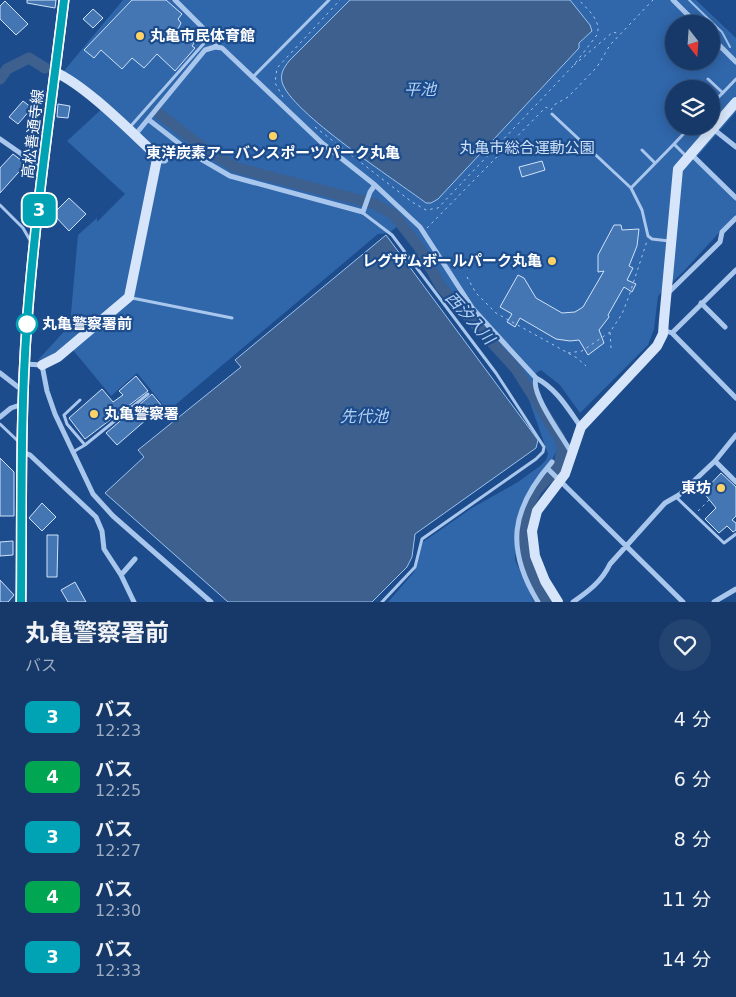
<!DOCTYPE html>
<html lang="ja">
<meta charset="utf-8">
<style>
body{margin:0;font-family:"DejaVu Sans","Noto Sans JP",sans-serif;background:#234471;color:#f1f3f6;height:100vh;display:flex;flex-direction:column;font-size:19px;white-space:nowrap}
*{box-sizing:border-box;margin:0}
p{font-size:16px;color:#9eacc0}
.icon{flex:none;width:28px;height:28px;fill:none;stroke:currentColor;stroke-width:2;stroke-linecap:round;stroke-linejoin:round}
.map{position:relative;height:602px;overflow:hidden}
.panel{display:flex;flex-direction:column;background:#163969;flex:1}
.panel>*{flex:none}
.badge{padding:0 10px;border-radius:8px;font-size:18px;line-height:32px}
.needle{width:32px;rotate:163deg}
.fabs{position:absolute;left:665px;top:15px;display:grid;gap:10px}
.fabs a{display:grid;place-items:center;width:55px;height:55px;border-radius:50%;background:#163969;box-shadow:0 2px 12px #0003,0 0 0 1px #35537d;font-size:25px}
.map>.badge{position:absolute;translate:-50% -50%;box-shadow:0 0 0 2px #fff}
.round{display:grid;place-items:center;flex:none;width:52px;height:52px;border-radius:26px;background:#234471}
.overview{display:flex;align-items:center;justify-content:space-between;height:85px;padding:0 25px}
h1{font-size:24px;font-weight:700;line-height:38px}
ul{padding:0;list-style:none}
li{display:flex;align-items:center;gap:15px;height:60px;padding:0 25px}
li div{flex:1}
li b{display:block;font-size:19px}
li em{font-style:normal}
li .badge{min-width:55px;font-weight:700;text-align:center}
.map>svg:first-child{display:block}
</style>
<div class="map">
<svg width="736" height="602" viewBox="0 0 736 602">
<rect width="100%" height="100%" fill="#1d4c8c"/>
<path fill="#3066aa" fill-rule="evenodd" d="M123 0H696L736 38V112L695 159 736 202V214L685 270 658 296 654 329 648 345 580 413 560 385 541 370 536 373 538 393 565 436 549 465 523 500 515 528V560L534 602H388L414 572 423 542 472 508 518 482 540 466 546 460 548 454 519 371 444 284 436 271 399 225 389 233 378 234 168 411 137 373 111 396 68 344 55 355 38 360 70 325 78 235 97 218V222L125 194 67 141 106 105 63 72ZM674 24H711V61H674ZM674 89H711V126H674Z"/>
<path fill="#3d608f" stroke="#9cc2ef" d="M350 0H570L590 25 592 31 579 43V48L438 199 431 203H426C397 181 290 112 282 82 280 73 284 68 289 61Z
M386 235 538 440 536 448 415 534 412 557 407 567 372 602H228L105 493 144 457 138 450 241 367 235 360Z"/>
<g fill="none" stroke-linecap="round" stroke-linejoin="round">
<path stroke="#9cc2ef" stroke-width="2" d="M689 0 722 32 730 47"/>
<path stroke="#3d608f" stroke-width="11" d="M0 79 7 69 29 58 45 68
M157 112 205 149 237 168 375 204 394 215 419 247 441 287 516 369 559 437 563 448C561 455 560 464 556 470 550 478 540 484 535 493 512 533 525 566 546 602"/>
</g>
<path fill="#4576b4" stroke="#cfe2f9" d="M27 0H56L55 8 27 3Z
M132 0H166L182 14 178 19 181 23 177 31 185 40 187 37 194 43 192 46 195 48 175 71 157 54 144 68 132 58 122 69 101 50 94 58 84 50Z
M5 1 28 24 16 35 0 19V6Z
M93 9 103 18 93 28 83 19Z
M23 101 32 108 18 124 9 117Z
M58 104 70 106 68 118 57 117Z
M13 154 26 164 0 193V168Z
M542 161 545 170 522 177 519 167Z
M69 198 86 214 69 231 53 214Z
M614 225H621L622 230 639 229 637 246 629 266 633 268 627 280 636 284 632 292 624 287 608 315 609 317 599 330 604 343 588 355 579 340 570 341 556 339 520 318 515 327 507 322 512 314 500 307 518 275 524 278 536 298 562 313 575 312 583 307 604 271 598 272V255Z
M136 376 148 391 85 439 69 418 102 389 113 402 123 395 119 391Z
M152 394 162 406 117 445 106 433Z
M0 458 14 472V516H0Z
M721 473 736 487V516L732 520 736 523V530L733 532 727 526 719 533 705 519 716 508 703 492Z
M42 503 56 517 42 531 29 518Z
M47 535H58L57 577H47Z
M13 541V555L0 556V542Z
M0 580 14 595 8 602H0Z
M75 582 86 602H68L61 590Z"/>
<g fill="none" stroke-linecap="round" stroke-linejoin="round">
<path stroke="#a9c7ed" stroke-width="1" stroke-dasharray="2.5 4" stroke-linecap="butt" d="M574 65 613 32 620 34
M283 97 275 83 277 68 340 0
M551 110 554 105 568 97 597 67 610 45 653 0
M315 127 412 202 426 210 438 208 573 66 597 35C602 21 588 10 579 0
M427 228 546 107 549 109
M467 277 476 293 496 313 577 358 586 366
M611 348 610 332 622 314 629 296 647 241
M568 353 582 351 610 332
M698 511 709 500"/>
<path stroke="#a9c7ed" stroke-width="3" d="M253 77 329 0
M708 79 723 93
M711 105 736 79
M552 114 631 188 642 210 648 236 652 239 669 241
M130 127 206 41 200 36
M674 144 691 126
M642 150 655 163
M631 188 674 144 686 156
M0 205 23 228 31 242
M363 213 392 235 496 373 544 447 543 452 536 459 422 539 415 567 382 602
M132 298 232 318
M80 400 64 415 67 424 85 445
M0 424 19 442
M73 452 85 445 148 394
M676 497 724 543 736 534"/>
<path stroke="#a9c7ed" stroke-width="5" d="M175 0 215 40 216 47
M673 0 697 24
M711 37 736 62
M149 120 194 155 230 176 363 212 370 192 375 185
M712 128 736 147
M135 135 205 50 215 47 222 48 322 143 375 185 420 227 473 309 536 378C557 389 568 409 581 427
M0 139 43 169
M690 153 736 198
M156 161H165L180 145
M667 294 720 242 722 232 736 218
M701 303 725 327
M663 330 672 333 736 270
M672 333 736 398
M25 364 42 365 47 391 55 414 93 494 113 516 211 602
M0 373 18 387H22
M536 378C530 393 562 436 571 452
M0 417 11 408 23 404
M23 452 30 455 96 517 102 531 104 549 121 575 134 602
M715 461 736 482
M547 468 683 602
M121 575 135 559
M538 602C505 548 511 509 552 462
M573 602C589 591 602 581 610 564L665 503 679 495 715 461 736 435
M714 602 736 589"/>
<path stroke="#d6e5f9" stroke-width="10" d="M42 365 58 357 129 297 157 159 154 153C128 129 86 86 55 72
M558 602 545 581 535 556 532 531 537 511 565 474 581 427 657 346 663 334 664 320 678 169 736 102"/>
<path stroke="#eff5ff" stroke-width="11" d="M21 602C22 509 20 415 27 323 35 215 51 107 64 0"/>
</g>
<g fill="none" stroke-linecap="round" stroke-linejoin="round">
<g stroke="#fff" stroke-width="11">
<path id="line" d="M21 602C22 509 20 415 27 323 35 215 51 107 64 0"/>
</g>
<use href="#line" stroke="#00a3b4" stroke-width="8"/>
</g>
<g fill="#fdd367" stroke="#1d4c8c" stroke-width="2">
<circle cx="140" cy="36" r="5"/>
<circle cx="273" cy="136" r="5"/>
<circle cx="552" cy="261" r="5"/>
<circle cx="94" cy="414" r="5"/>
<circle cx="721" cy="488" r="5"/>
</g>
<circle fill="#fff" stroke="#00a3b4" stroke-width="2.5" cx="27" cy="324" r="10"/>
<g text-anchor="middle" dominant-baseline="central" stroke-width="4.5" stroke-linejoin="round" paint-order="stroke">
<g font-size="15" font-weight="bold" fill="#fff" stroke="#1d4c8c" text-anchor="start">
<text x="150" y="36">丸亀市民体育館</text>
<text x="273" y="153" text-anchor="middle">東洋炭素アーバンスポーツパーク丸亀</text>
<text x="542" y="261" text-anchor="end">レグザムボールパーク丸亀</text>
<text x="104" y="414">丸亀警察署</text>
<text x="711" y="488" text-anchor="end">東坊</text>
</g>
<g font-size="15" fill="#fff" stroke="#1d4c8c">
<text transform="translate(33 134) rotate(-83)">高松善通寺線</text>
</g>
<g font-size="15" fill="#cfe2f9" stroke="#1d4c8c">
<text x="527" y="148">丸亀市総合運動公園</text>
</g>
<g font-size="15" font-weight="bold" fill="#fff" stroke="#1d4c8c" text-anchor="start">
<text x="42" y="324">丸亀警察署前</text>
</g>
<g font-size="16" font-style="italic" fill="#b5d1f4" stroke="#1d4c8c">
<text x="420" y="89">平池</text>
<text transform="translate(470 318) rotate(48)">西汐入川</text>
<text x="364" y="416">先代池</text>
</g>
</g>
</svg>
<div class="fabs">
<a><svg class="needle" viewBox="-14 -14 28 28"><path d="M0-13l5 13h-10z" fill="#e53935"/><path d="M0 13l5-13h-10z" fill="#9eacc0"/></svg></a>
<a><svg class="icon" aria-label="layers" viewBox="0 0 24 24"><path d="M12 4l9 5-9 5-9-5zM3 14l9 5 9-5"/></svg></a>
</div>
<b class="badge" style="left:39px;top:210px;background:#00a3b4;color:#fff">3</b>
</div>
<section class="panel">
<div class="overview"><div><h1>丸亀警察署前</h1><p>バス</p></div><a class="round"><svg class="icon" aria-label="heart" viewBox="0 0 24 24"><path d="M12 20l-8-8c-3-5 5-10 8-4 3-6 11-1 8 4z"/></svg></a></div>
<ul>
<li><span class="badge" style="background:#00a3b4;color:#fff">3</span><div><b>バス</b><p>12:23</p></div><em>4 分</em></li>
<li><span class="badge" style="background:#00a651;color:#fff">4</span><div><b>バス</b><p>12:25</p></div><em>6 分</em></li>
<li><span class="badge" style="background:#00a3b4;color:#fff">3</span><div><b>バス</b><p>12:27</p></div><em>8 分</em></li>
<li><span class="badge" style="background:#00a651;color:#fff">4</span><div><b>バス</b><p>12:30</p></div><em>11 分</em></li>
<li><span class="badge" style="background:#00a3b4;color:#fff">3</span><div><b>バス</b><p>12:33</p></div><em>14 分</em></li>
</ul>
</section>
